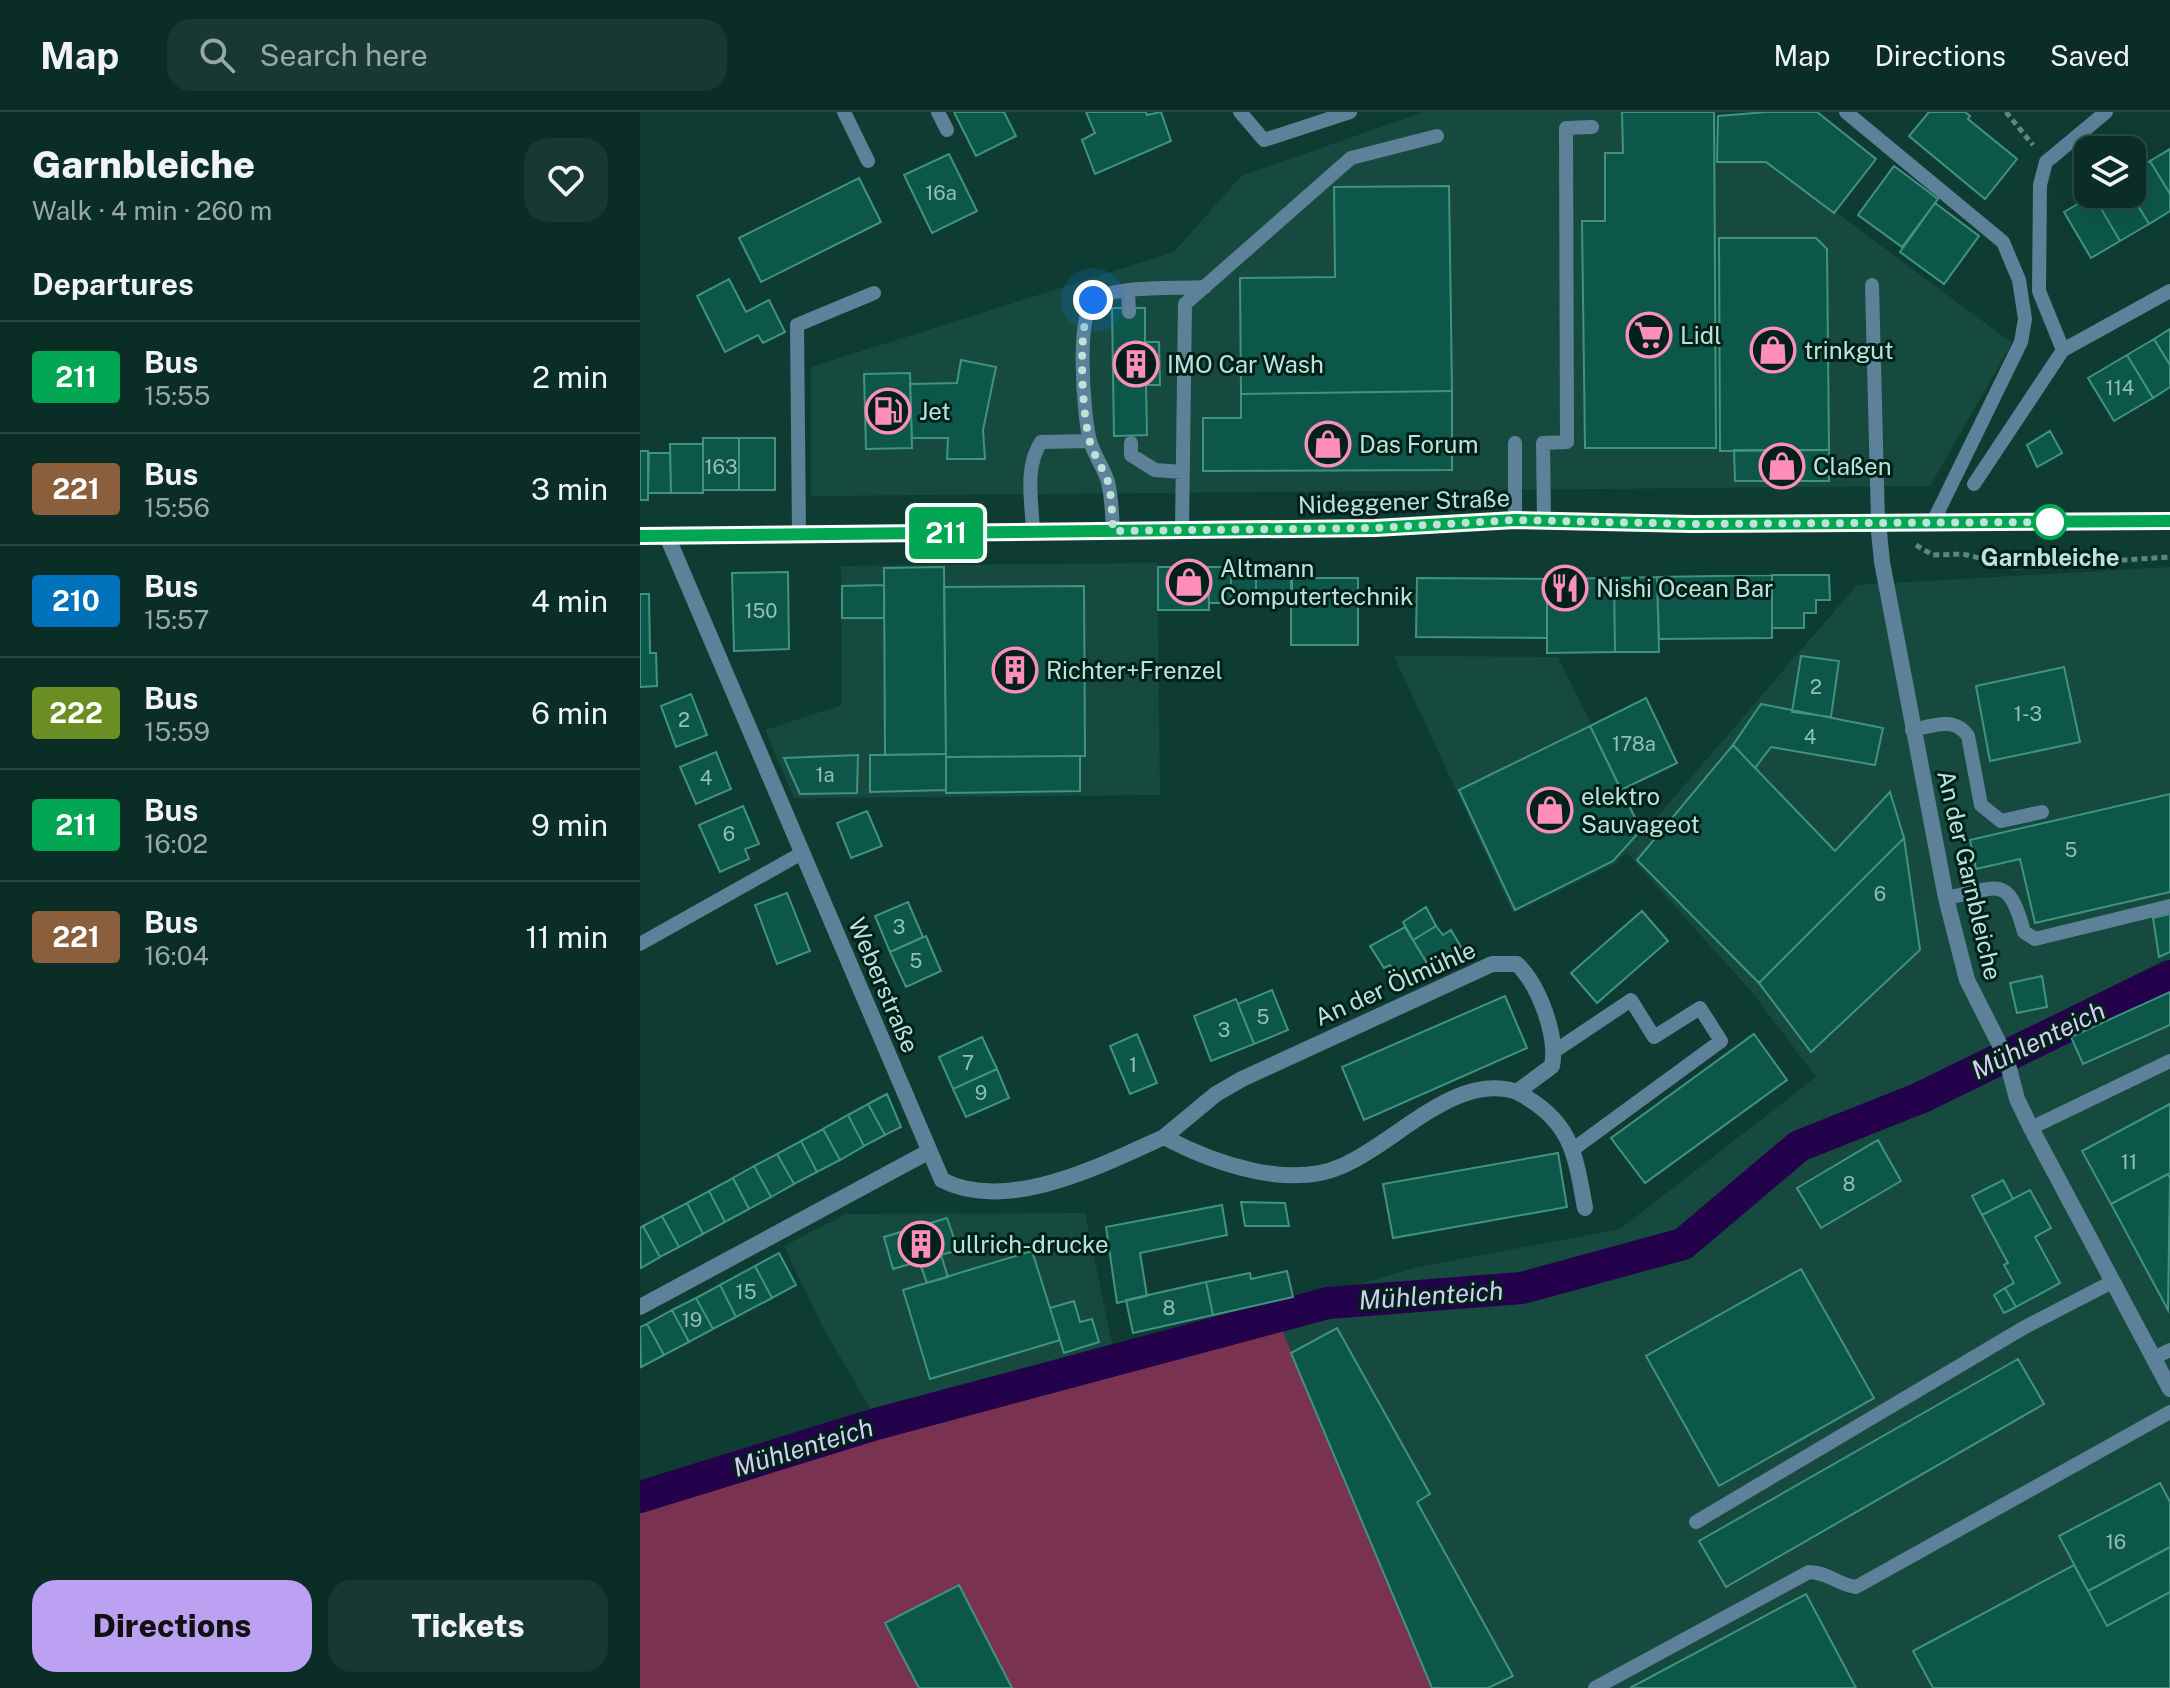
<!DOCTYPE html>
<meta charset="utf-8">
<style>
body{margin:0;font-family:"Public Sans",sans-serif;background:#183932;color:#f1f3f6;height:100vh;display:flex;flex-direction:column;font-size:30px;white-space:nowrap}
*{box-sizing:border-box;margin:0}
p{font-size:26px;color:#99a8a7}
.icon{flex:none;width:44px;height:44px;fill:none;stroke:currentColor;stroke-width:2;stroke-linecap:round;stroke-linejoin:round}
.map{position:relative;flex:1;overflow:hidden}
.sheet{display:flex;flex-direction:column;background:#0a2d26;width:640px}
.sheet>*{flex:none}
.badge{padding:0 16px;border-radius:6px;font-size:28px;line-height:52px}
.tools{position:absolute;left:1434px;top:24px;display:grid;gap:16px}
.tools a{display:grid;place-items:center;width:72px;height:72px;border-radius:16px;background:#0a2d26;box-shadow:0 8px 32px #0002,0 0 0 2px #2a4943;font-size:40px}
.you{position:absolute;width:40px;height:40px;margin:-20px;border:6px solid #fff;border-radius:50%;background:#1a73e8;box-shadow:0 0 0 12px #1a73e833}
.map>.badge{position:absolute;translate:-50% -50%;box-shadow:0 0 0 4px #fff}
h2{padding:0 32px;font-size:30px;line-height:72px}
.round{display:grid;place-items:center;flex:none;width:84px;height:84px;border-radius:24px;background:#183932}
.headline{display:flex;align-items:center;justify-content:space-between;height:136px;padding:0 32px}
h1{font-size:38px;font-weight:800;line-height:60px}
.cta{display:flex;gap:16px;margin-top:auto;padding:16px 32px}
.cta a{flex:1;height:92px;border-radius:24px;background:#bca0f2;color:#111;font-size:32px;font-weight:800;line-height:92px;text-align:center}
.cta a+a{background:#183932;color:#f1f3f6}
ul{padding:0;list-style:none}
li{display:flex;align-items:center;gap:24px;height:112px;padding:0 32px;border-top:2px solid #2a4943}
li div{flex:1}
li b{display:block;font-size:30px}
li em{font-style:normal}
li .badge{min-width:88px;font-weight:700;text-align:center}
header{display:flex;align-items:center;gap:48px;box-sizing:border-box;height:112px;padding:0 40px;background:#0a2d26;border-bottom:2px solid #2a4943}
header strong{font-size:38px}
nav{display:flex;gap:44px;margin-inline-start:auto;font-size:28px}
.search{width:560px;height:72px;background:#183932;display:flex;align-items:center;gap:20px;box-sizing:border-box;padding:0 28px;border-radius:24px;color:#99a8a7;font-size:30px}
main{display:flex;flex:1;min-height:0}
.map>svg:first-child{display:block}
</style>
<header>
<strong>Map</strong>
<div class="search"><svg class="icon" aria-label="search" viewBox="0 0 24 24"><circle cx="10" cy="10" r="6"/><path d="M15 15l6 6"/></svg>Search here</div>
<nav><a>Map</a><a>Directions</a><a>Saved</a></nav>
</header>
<main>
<section class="sheet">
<div class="headline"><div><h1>Garnbleiche</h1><p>Walk · 4 min · 260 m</p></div><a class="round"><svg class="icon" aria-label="heart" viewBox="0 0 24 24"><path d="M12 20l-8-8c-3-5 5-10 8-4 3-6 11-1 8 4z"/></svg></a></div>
<h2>Departures</h2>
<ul>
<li><span class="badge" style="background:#00a651;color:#fff">211</span><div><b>Bus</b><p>15:55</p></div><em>2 min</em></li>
<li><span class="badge" style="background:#8b5e3c;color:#fff">221</span><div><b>Bus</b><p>15:56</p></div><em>3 min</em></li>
<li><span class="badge" style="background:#0072bc;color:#fff">210</span><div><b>Bus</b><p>15:57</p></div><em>4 min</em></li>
<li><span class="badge" style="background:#6b8e23;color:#fff">222</span><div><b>Bus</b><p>15:59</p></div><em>6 min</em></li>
<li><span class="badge" style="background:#00a651;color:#fff">211</span><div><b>Bus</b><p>16:02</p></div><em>9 min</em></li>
<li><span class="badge" style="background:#8b5e3c;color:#fff">221</span><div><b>Bus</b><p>16:04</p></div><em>11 min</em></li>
</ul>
<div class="cta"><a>Directions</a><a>Tickets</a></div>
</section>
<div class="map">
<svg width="1530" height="1576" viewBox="0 0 1530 1576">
<rect width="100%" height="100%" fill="#0e3c32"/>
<path fill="#164a3f" d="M784 0H1076V49H1127L1372 231 1290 374 171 384V255L534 140 601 64Z
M517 451 520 683 154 686 125 618 202 593 201 454Z
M1530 455V1576H792L634 1198 774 1156 980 1117 1176 965 1111 879 986 740 976 751 873 801 754 544 918 545 1004 720 1217 473Z
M445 1101 473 1236 231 1298 181 1212 144 1134 206 1102Z"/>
<path fill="#793350" d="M634 1198 792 1576H0V1369L99 1346 231 1298Z"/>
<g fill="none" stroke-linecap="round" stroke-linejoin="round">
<path stroke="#24014b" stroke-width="32" d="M0 1385 236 1312 688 1191 882 1176 1043 1132 1159 1034 1280 986 1530 864"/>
</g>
<path fill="#0c5749" stroke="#419380" stroke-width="2" d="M314 0H364L376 24 336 44Z
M446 0H506L507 3 521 0 531 29 455 62 442 28 455 21Z
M982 0H1074L1076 336H945L942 109H965V41H983Z
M1127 0H1177L1236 47 1194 101 1126 50H1077L1078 4Z
M1289 0H1325L1330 4 1328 7 1377 47 1345 87 1269 24Z
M1530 37V82L1510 49Z
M309 42 337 99 292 121 264 63Z
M1510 49 1530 82V99L1509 112 1491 82 1492 60Z
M1254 54 1298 87 1262 135 1218 103Z
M219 66 241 110 121 170 99 126Z
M809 74 812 279 601 282 600 166 695 165 694 75Z
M1491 82 1509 112 1480 129 1453 83Z
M1453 83 1480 129 1451 146 1424 100Z
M1295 91 1339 124 1304 172 1260 140Z
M1079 126H1176L1187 137 1189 338 1080 339Z
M89 167 106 200 129 188 145 220 123 231 118 223 85 240 57 184Z
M472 196H505V230H519L520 273H506L507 323 474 324Z
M1530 217V253L1514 227Z
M1514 227 1530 253V275L1513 286 1487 243Z
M1487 243 1513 286 1474 309 1448 266Z
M321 248 356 255 343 318 345 347H307L308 326H272L270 272 317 271Z
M270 261 272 336 226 337 224 262Z
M812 279V358L563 359V306H601V282Z
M1410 319 1422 341 1397 355 1387 333Z
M63 326H99V378H63Z
M99 326H135V378H99Z
M30 332H63V381H31Z
M1094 338H1189V369H1095Z
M0 339H8V388H0Z
M9 341H30L31 381H8Z
M652 454V479H616V455Z
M304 455 306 642 245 643 244 456Z
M518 455H568L569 498H518Z
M568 455H591V491H569Z
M591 455H616V490L591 491Z
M148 460 149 537 94 539 92 461Z
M1132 463V526L1019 527 1017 465Z
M1132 463H1189L1190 488H1176V501H1164V516H1132Z
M1017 465 1019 540H975L974 466Z
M651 466H718V533H651Z
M777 466 907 467V526L776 525Z
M974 466 975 540 907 541V467Z
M244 473V506H202V474Z
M444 474 445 644 306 645 304 475Z
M0 482H9L10 541H16L17 574 0 575Z
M1161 544 1199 549 1191 605 1152 600Z
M1424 555 1440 630 1350 649 1336 574Z
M51 582 67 623 36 635 21 594Z
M1006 586 1037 651 981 678 950 614Z
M1121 592 1243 616 1235 653 1131 635 1115 656 1093 633Z
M950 614 1001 718 973 749 875 798 819 678Z
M1093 633 1195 739 1250 680 1264 726 1119 871 997 748Z
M76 640 91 677 56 692 40 655Z
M306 642V678L230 680V643Z
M218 643 217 681 160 682 144 646Z
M440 644V679L306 681V645Z
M1530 682V780L1395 811 1380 747 1336 757 1330 728Z
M103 694 119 732 105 737 109 747 80 760 59 713Z
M227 699 242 734 211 746 197 711Z
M1264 726 1280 838 1171 940 1119 871Z
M147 781 170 839 137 852 115 793Z
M268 790 283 825 250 840 235 804Z
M786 795 796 814 773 828 763 810Z
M1002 799 1028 829 957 891 931 861Z
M1530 802V840L1519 845 1513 806Z
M796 814 803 823 811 818 821 835 813 841 815 843 791 858 773 828Z
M765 815 791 858 763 873 750 853 744 856 730 834Z
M286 824 301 859 266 875 250 840Z
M1402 864 1407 895 1377 901 1370 871Z
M632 878 648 918 614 932 598 892Z
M1530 880V913L1443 952 1431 925Z
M865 884 887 936 724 1008 702 955Z
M596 887 614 932 571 949 554 904Z
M497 922 517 971 490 982 470 934Z
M1114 922 1147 968 1005 1071 971 1026Z
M342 925 357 957 313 977 299 945Z
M357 957 369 986 326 1005 313 977Z
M247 982 261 1015 245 1023 228 992Z
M228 992 245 1023 224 1034 208 1003Z
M1530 992V1061L1471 1092 1442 1039Z
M208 1003 224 1034 200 1048 183 1017Z
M183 1017 200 1048 177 1060 161 1029Z
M1238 1028 1261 1069 1181 1116 1157 1076Z
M161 1029 177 1060 154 1072 137 1042Z
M918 1041 927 1095 753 1126 743 1072Z
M137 1042 154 1072 131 1085 114 1054Z
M114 1054 131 1085 109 1097 93 1066Z
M1528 1062 1530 1066 1528 1198 1471 1092Z
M93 1066 109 1097 85 1110 69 1079Z
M1363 1068 1373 1087 1342 1103 1332 1084Z
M1390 1078 1411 1116 1395 1125 1420 1171 1376 1195 1365 1176 1374 1171 1364 1153 1368 1151 1342 1103Z
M69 1079 85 1110 63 1122 47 1091Z
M601 1090 645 1091 649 1114H605Z
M47 1091 63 1122 39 1135 22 1104Z
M582 1093 587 1123 500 1141 507 1184 477 1191 466 1115Z
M22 1104 39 1135 20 1145 3 1114Z
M307 1106 318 1138 253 1157 244 1125Z
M3 1114 20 1145 1 1156 0 1116Z
M392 1139 420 1228 290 1267 263 1178Z
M139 1141 156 1173 132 1186 115 1154Z
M301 1143 308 1165 287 1171 279 1149Z
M115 1154 132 1186 96 1205 80 1173Z
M1161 1157 1234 1286 1079 1374 1006 1244Z
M647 1159 653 1185 573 1203 566 1170 610 1161 611 1167Z
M566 1170 573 1203 493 1221 486 1188Z
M80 1173 96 1205 73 1217 56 1186Z
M1365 1176 1376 1195 1364 1201 1354 1183Z
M56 1186 73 1217 49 1230 32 1198Z
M434 1189 440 1210 452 1207 459 1230 424 1241 410 1196Z
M32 1198 49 1230 24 1243 7 1212Z
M7 1212 24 1243 1 1255 0 1215Z
M697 1216 790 1382 777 1390 873 1564 848 1576H792L651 1241Z
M1378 1247 1404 1292 1086 1475 1059 1429Z
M1520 1371 1530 1390V1435L1448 1479 1419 1424Z
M1530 1435V1480L1467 1514 1448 1479Z
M1434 1453 1467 1514 1530 1480V1576H1293L1273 1539Z
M319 1473 372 1576H279L245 1511Z
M1166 1482 1216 1576H990Z"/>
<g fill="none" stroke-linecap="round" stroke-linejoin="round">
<path stroke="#5d877d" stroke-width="5" stroke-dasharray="6 4" stroke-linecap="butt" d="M1366 0 1393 33
M1276 433 1293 443 1323 442 1376 455 1530 445"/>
<path stroke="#5c8198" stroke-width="14" d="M204 0 228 49
M298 0 307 18
M600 0 624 28 710 0
M1206 0 1363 130 1379 168 1385 207 1381 230 1293 410
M1232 173 1238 410
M488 180 489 200
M1423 238 1399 179 1400 73 1406 50 1466 0
M491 331V343L515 358 543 360
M875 331V408
M1334 372 1423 238 1530 179
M904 408 903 331 927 330 926 16 952 15
M473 419C472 404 472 386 468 370 464 355 452 341 449 325 444 302 435 201 455 187 478 173 537 177 565 175
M542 419 545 192 711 46 797 24
M393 420C392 390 384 356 401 330L449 329
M159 423 157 213 234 181
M1272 618C1293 614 1314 604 1328 624L1341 693 1361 709 1402 700
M1306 786C1359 776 1368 761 1384 820L1395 827 1530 794
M0 832 162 741
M915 939 991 888 1014 925 1060 896 1081 929 932 1038
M1391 1016 1530 949
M1514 1246 1530 1238
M1056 1410 1385 1215 1472 1170
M955 1576 1169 1460C1188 1460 1198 1473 1216 1475L1530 1300"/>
<path stroke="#5c8198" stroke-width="16" d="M1238 410 1242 450 1306 786 1327 868 1366 945 1377 987 1391 1016 1530 1277
M27 424 302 1068C368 1102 464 1052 524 1025 573 1051 649 1078 702 1054 756 1031 816 959 877 980L912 954C918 924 899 873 877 852H852L602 967 576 982 524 1025
M877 980C931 1008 935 1040 945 1096
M0 1195 288 1040"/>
<path stroke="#71acd1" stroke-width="16" d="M0 424 735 416 875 408 1052 412 1530 409"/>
</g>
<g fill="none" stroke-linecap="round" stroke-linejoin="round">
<g stroke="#fff" stroke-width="18">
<path id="line" d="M0 424 735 416 875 408 1052 412 1530 409"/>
</g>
<use href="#line" stroke="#00a651" stroke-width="12"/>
<path stroke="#bde3d9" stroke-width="8" stroke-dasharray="0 14.4" d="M453 188C436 208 442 304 450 330 454 344 463 356 468 370 472 385 472 404 473 419L735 416 875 408 1052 412 1410 410"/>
</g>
<defs>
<g id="supermarket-ring" transform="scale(2.3)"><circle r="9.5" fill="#00211a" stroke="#ff8eba" stroke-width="1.5"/><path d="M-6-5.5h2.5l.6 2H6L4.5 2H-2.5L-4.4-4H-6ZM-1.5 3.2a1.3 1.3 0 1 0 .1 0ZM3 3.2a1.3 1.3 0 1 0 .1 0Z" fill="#ff8eba"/></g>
<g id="shop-ring" transform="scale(2.3)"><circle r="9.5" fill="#00211a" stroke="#ff8eba" stroke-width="1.5"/><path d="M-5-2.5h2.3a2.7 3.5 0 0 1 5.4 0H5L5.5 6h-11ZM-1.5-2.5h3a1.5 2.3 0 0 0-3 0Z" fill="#ff8eba"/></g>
<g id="building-ring" transform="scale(2.3)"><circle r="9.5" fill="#00211a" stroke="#ff8eba" stroke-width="1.5"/><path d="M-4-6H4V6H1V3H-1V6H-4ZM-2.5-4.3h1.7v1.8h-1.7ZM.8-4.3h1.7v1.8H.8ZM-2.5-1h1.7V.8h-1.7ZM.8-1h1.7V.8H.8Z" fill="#ff8eba"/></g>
<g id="fuel-ring" transform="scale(2.3)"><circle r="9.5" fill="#00211a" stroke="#ff8eba" stroke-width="1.5"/><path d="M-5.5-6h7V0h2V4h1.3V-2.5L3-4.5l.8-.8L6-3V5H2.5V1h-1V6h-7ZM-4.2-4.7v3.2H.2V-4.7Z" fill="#ff8eba"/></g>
<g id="restaurant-ring" transform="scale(2.3)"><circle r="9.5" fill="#00211a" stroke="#ff8eba" stroke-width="1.5"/><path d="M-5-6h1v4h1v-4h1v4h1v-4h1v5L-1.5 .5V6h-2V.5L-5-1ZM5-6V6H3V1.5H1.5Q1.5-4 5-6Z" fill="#ff8eba"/></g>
</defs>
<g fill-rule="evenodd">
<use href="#supermarket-ring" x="1009" y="223"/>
<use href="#shop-ring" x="1133" y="238"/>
<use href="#building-ring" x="496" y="252"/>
<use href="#fuel-ring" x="248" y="299"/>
<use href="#shop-ring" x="688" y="332"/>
<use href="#shop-ring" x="1142" y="354"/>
<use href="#shop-ring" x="549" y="470"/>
<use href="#restaurant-ring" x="925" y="476"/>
<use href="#building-ring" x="375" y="558"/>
<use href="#shop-ring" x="910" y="698"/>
<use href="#building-ring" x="281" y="1132"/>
</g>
<circle fill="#fff" stroke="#00a651" stroke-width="4" cx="1410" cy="410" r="16"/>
<g text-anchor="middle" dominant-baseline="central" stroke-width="6" stroke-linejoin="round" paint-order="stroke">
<g font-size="20" fill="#91c0b5">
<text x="301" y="81">16a</text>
<text x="1480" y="276">114</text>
<text x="81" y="355">163</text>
<text x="121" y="499">150</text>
<text x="1176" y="575">2</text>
<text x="1388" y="602">1-3</text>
<text x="44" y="608">2</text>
<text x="1170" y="625">4</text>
<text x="994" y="632">178a</text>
<text x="185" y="663">1a</text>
<text x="66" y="666">4</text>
<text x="89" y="722">6</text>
<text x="1431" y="738">5</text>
<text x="1240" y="782">6</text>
<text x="259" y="815">3</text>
<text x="276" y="849">5</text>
<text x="623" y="905">5</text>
<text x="584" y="918">3</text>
<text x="328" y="951">7</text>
<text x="493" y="953">1</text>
<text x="341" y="981">9</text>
<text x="1489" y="1050">11</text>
<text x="1209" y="1072">8</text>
<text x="106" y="1180">15</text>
<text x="529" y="1196">8</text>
<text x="52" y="1208">19</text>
<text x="1476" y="1430">16</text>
</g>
<g font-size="24" fill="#bde3d9" stroke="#00211a" text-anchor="start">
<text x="1040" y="223">Lidl</text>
<text x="1164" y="238">trinkgut</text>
<text x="527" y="252">IMO Car Wash</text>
<text x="279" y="299">Jet</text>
<text x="719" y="332">Das Forum</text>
<text x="1173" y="354">Claßen</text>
<text x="580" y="456">Altmann<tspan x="580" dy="28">Computertechnik</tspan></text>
<text x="956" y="476">Nishi Ocean Bar</text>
<text x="406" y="558">Richter+Frenzel</text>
<text x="941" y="684">elektro<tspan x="941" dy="28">Sauvageot</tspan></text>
<text x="312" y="1132">ullrich-drucke</text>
</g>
<g font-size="24" fill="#bde3d9" stroke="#00211a">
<text transform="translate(764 389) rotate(-2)">Nideggener Straße</text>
<text transform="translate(1330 763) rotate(77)">An der Garnbleiche</text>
<text transform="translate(755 871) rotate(-24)">An der Ölmühle</text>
<text transform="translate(244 873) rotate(67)">Weberstraße</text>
</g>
<g font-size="24" font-weight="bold" fill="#bde3d9" stroke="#00211a">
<text x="1410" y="445">Garnbleiche</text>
</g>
<g font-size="26" font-style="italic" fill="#d5cbf6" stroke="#00211a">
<text transform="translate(1398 928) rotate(-26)">Mühlenteich</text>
<text transform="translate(791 1183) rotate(-4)">Mühlenteich</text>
<text transform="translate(163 1335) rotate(-17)">Mühlenteich</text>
</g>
</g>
</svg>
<div class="tools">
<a><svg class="icon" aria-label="layers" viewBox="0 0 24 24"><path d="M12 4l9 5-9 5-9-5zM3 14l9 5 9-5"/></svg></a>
</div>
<div class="you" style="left:453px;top:188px"></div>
<b class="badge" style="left:306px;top:421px;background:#00a651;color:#fff">211</b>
</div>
</main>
